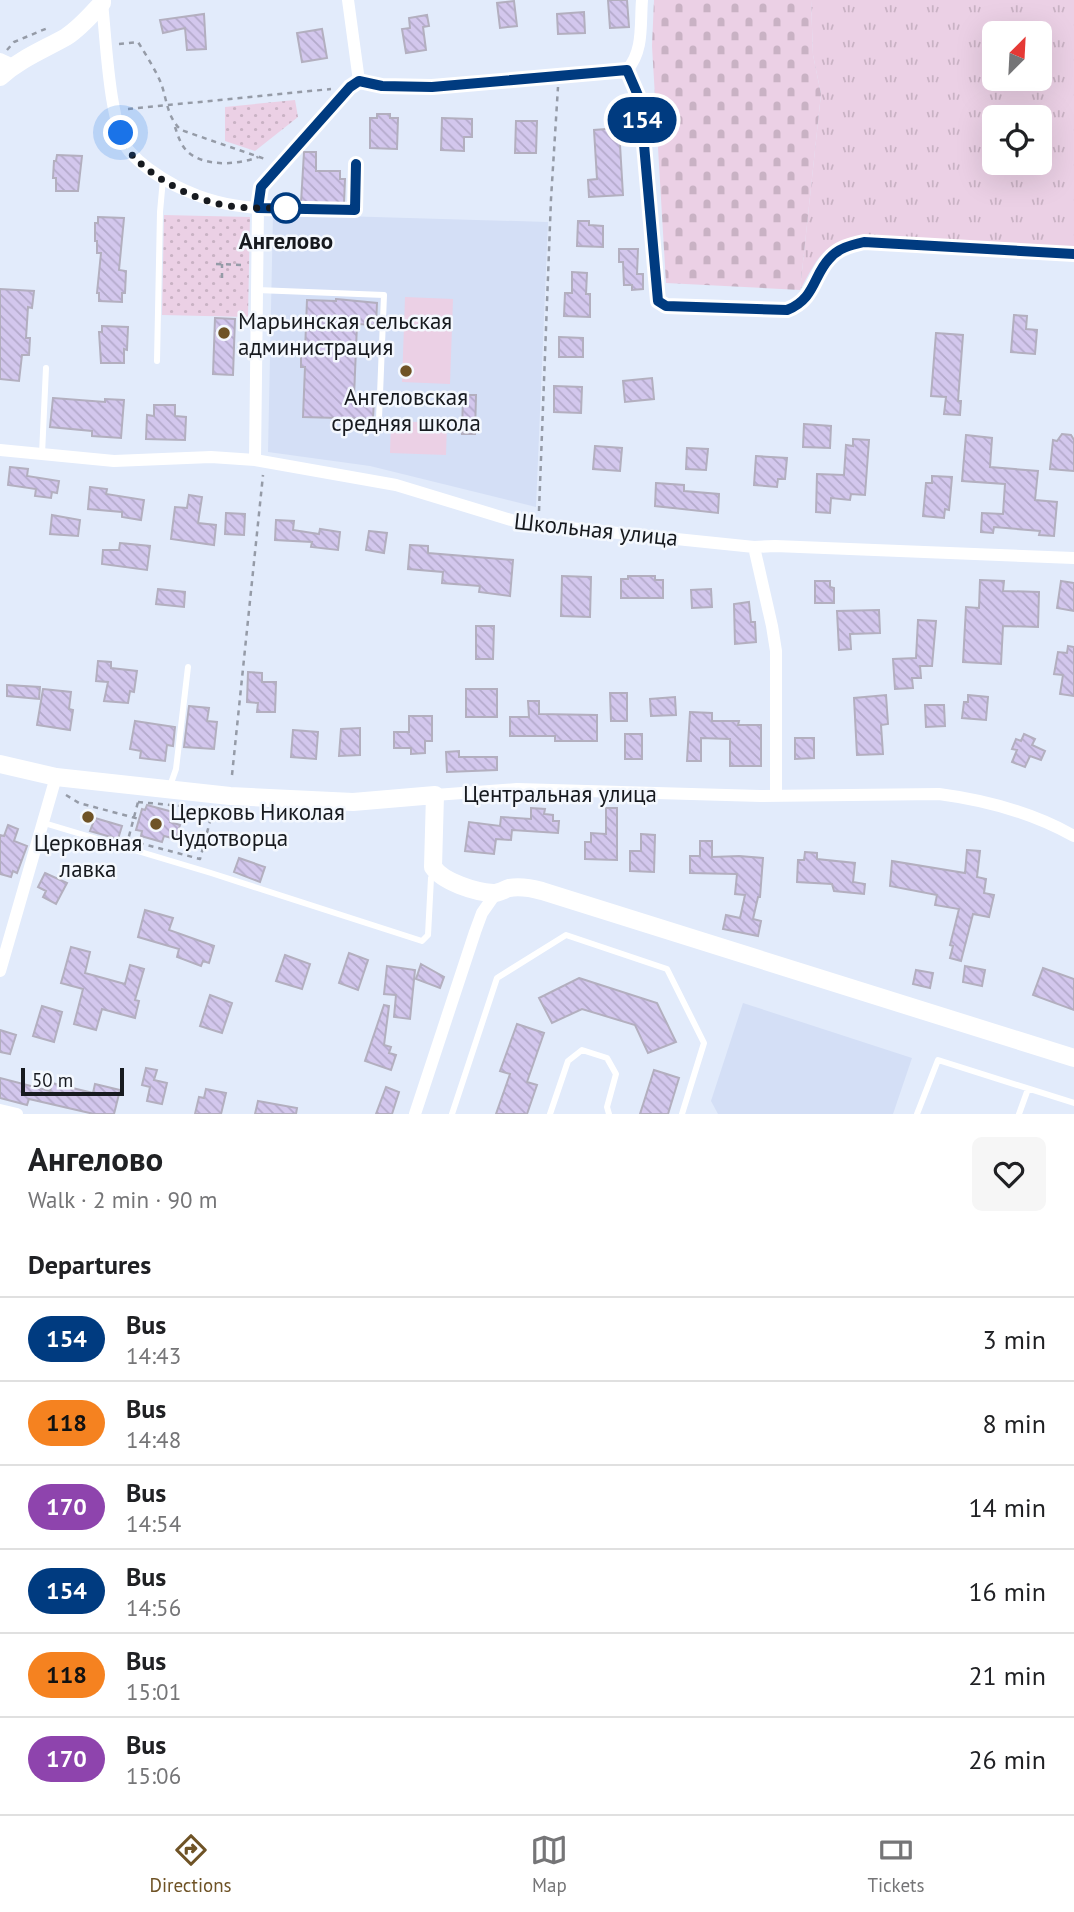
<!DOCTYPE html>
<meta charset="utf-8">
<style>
body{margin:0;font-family:"PT Sans",sans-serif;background:#f6f6f6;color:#202124;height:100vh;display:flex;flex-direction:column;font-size:26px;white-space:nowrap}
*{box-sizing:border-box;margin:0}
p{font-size:23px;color:#757577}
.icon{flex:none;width:38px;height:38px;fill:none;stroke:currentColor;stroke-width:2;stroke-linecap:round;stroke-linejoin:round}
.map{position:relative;height:1114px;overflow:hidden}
.side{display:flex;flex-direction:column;background:#fff;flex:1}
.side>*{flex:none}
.badge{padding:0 14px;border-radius:23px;font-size:24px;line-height:46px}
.needle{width:46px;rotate:24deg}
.fabs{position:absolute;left:982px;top:21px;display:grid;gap:14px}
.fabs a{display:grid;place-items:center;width:70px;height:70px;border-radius:10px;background:#fff;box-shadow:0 7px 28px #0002;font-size:35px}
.scale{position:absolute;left:21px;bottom:18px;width:103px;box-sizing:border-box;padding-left:7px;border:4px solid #171a1f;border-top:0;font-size:19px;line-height:24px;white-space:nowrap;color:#171a1f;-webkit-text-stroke:5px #f4f8fe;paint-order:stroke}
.you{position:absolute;width:35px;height:35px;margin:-18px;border:5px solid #fff;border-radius:50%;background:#1a73e8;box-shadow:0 0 0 10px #1a73e833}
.map>.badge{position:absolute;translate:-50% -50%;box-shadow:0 0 0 4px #fff}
h2{padding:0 28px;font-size:26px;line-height:63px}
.round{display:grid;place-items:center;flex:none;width:74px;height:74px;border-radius:10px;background:#f6f6f6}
.head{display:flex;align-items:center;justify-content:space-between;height:119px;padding:0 28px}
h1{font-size:33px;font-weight:800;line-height:52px}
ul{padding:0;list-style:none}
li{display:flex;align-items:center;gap:21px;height:84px;padding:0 28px;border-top:2px solid #e0e0e0}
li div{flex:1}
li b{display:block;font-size:26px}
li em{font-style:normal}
li .badge{min-width:77px;font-weight:700;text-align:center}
.dock{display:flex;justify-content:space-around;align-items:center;height:98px;border-top:2px solid #e0e0e0;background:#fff;font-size:19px;color:#757577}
.dock a{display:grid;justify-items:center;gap:4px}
.dock .current{color:#6f5326}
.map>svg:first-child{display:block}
</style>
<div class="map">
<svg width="1074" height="1114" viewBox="0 0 1074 1114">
<defs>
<pattern id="grass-tufts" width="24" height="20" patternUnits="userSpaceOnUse" patternTransform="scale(1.75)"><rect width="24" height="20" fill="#ebd0e5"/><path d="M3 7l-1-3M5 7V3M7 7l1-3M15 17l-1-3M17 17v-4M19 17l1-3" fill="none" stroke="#c9b2c4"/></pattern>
<pattern id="cemetery-stones" width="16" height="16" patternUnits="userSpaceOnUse" patternTransform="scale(1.75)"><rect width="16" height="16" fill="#ebd0e5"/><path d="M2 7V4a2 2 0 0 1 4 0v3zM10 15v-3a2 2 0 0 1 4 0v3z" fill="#c9b2c4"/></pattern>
<pattern id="park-dots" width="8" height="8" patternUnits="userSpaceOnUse" patternTransform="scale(1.75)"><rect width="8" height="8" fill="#ebd0e5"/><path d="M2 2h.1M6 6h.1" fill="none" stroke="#c9b2c4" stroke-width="1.8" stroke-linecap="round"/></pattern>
<pattern id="building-back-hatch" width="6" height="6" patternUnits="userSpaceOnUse" patternTransform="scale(1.75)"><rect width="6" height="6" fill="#d3c7ed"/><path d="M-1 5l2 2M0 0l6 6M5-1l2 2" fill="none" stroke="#b4aacb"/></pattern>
</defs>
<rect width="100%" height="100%" fill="#e2ebfb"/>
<path fill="#d4dff6" d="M273 214 548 222 536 507 370 466 268 452Z
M743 1003 912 1058 893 1114H718L711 1101Z"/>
<path fill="url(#grass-tufts)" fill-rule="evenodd" d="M811 0H1074V252L849 238C819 248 815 264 800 290L821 94 813 55ZM994 33H1040V79H994ZM994 117H1040V163H994Z"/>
<path fill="url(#cemetery-stones)" d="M654 0H811L813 55 821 94 800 290 666 283 652 46Z"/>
<path fill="url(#park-dots)" d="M295 100 298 117 255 151 225 141V107Z
M164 215 250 217 248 317 162 315Z"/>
<path fill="#ebd0e5" d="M405 297 453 299 450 384 402 382Z
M391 421 447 423 446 455 390 453Z"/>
<path fill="url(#building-back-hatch)" stroke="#b3afbf" stroke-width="2" d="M608 0H627L629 27 610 28Z
M514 1 517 26 500 28 497 3Z
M584 12 585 33 558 34 557 14Z
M204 14 206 49 187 50 185 28 163 33 160 20Z
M427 15 429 26 423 27 426 50 406 53 402 29 410 28 409 18Z
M322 29 327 58 302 62 297 33Z
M377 114H390V118H398L397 149 370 148V118H377Z
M442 118 472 119V137H464V151L441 150Z
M516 121H537L536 153H515Z
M619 128 623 195 589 197 588 180 597 179 594 130Z
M304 152H316V171H340V179H345L344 204 301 203Z
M57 155 82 156 78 191H56V178H53L54 161H56Z
M98 217 124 218 119 270 126 271 125 293H122V302L99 301V293H97L101 253H97V241H95V223H98Z
M578 221H589V225L603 226V247L577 246Z
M619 249H638L637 274H643V289L632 290V285H624L623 262H619Z
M572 272 587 273 586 294H590V317L564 316 565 293H572Z
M0 289 34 291 32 308 28 307 26 338H30L29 355H22L19 381 0 379Z
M336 299 377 303 376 325 357 324 354 397 374 398 373 419 303 417 305 367H301V351H305L307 300 336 301Z
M1014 315 1027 316 1026 329 1037 330 1035 354 1011 352Z
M215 318 235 319 233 375 213 374Z
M102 326 128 327 127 350 124 349V363H101L99 332H102Z
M936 333 963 335 958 401H961L960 415 944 414 946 397 931 396Z
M559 337 583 338V357H559Z
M652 378 654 399 625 402 623 381Z
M554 386 582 387 581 413 554 412Z
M463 395H476L475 434H462Z
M53 398 105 402V399L124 400 121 438 92 436V431L50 427Z
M154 405H175V416L186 417 185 440 146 439 147 415 154 416Z
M804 424 831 426 830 448 803 447Z
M1062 434 1071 435 1074 440V471L1050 469 1053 440 1057 441Z
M966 435 992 438 990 467 1038 471 1035 500 1057 502 1054 536 1039 535 1040 531 994 527 993 533 981 532 982 513 1003 514 1005 484 962 481Z
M853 439 869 440 865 495 851 494 850 500 831 498 830 513 816 512 817 474 844 475 846 445 853 446Z
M595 446 622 448 620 471 593 469Z
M687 448 708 449 706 470 686 469Z
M756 456 787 458 785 479H778L777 487 754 485Z
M10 467 28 469 27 476 59 481 57 493 52 492 51 498 35 496 36 489 8 485Z
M932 476 952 477 949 510 945 509 944 518 923 516 926 483H932Z
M656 483 684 485V491L719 494 718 513 655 506Z
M90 487 107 489 106 494 144 500 141 520 122 517V512L88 509Z
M189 495 202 497 198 523 216 525 214 545 171 539 175 507 187 508Z
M226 513 245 514 244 535 225 534Z
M52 515 80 520 78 536 50 534Z
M276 520 294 521 293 530 319 534 320 529 340 532 338 550 311 547 312 542 275 540Z
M369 531 387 533 384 553 366 550Z
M120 543 150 546 147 570 102 564 103 550H119Z
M410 545 428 546V553L513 560 510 596 479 592 480 586 442 583 443 572 408 569Z
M562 576 591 577 590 617 561 616Z
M628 576H655V580H663V598H621V579H628Z
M980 580 1004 581 1003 591 1039 592 1038 627 1003 626 1001 664 963 662 966 607 979 608Z
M815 581H830V587L834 588V603H815Z
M1061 581 1074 583V611L1057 608Z
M158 589 185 592 184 607 156 604Z
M711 589 712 607 692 608 691 590Z
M749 602 751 622H755L756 642 735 644 734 604Z
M879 610 880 633 850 634 851 649 839 650 837 611Z
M918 620 936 621 932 666H920L921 678H912L913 688 895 689 893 659 916 658Z
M476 626H494L493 659H476Z
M1068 646 1074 647V696L1060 694 1063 675 1054 674 1058 652 1067 653Z
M98 661 111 662V668L137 671 134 692 130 691 128 703 104 701 108 682 96 681Z
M248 672 262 673V682H276L275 712H257L258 703 247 702Z
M7 685 40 687 39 699 7 696Z
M43 689 71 692 69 709 73 710 70 730 37 725Z
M466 689H497V717H466Z
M610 693H627V721H611Z
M886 695 888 724 881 725 883 754 857 755 854 698Z
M968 695 988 697 986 720 962 718 964 702H968Z
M675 697 676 715 651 716 650 699Z
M528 701H539V714L597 715V741H555V736H510V717H529Z
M925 705H944L945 726 926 727Z
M189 706 209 708 207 721 217 722 214 749 184 747Z
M690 712 712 713V721H739L738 725H761V766H730V739L701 738V761H687Z
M409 716H432V741H425V753L411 754V748H394V732H409Z
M135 721 175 727 173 746 167 745 165 761 140 758 141 751 130 749Z
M360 728V755L339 756 341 729Z
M293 730 318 732 316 759 291 757Z
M625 734H642V759H625Z
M1024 734 1035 739 1032 745 1045 751 1041 760 1030 756 1025 767 1012 762 1017 750 1012 749 1016 739 1021 741Z
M795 738H814V758L795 759Z
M459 751V757H497V770L447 772 446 752Z
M147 805 173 812 170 822 180 825 176 839 164 836 162 842 141 836 142 831 136 830 142 809 145 810Z
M531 808 545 809 544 814 553 815V821H559L558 833 512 830 511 840 496 839 494 854 465 851 469 822 500 826 501 817 531 819Z
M606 808H617V860L585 859V842H591V833L606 834Z
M95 818 122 826 118 839 90 831Z
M8 825 18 829 14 841 27 846 17 873 13 871 11 877 0 874V835L4 836Z
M641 834 655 835 654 872 630 871V851H641Z
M700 841H712V857L739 856 763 858 760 897H758L753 919 761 921 758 936 723 929 726 915 740 918 745 895 735 894 737 874 690 873V856H700Z
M967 850 980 851 977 877 986 879 984 893 994 895 989 917 973 914 961 961 950 958 953 946 950 945 959 909 935 905 937 895 890 886 892 861 965 873Z
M805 852 817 853V859L855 863 853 882 865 884 864 894 834 891 832 884 797 882 798 860H804Z
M239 858 265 867 260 882 234 872Z
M45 873 67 883 56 904 43 897 46 891 38 887Z
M145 910 173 918 169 930 214 946 209 963 203 961 201 966 177 957 179 949 138 937Z
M71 947 90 952 85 973 125 984 130 965 144 969 135 1000 139 1001 135 1018 102 1009 96 1030 74 1024 83 989 61 983Z
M349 953 368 960 358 990 339 983Z
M285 955 310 964 302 989 276 981Z
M421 964 444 977 440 988 416 979Z
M387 966 415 970 410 1019 394 1017 396 995 384 994Z
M965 966 985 970 982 986 963 982Z
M1043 968 1074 979V1010L1033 995Z
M916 970 933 973 930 988 913 984Z
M579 978 657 1003 676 1042 648 1053 635 1025 582 1009 552 1023 539 998Z
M210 995 232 1003 222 1033 200 1026Z
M384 1005 389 1006 384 1045 391 1047 389 1053 396 1055 391 1070 365 1061Z
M42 1006 62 1012 54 1042 33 1036Z
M517 1024 544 1033 527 1082 537 1085 527 1114H496L510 1074 500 1071Z
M0 1030 16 1035 10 1054 0 1052Z
M146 1068 157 1070 154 1080 167 1083 162 1104 147 1101 150 1087 142 1085Z
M654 1070 679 1078 668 1114H640Z
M0 1078 50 1091 52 1083 93 1093 95 1084 120 1090 114 1114H94L29 1099 27 1105 0 1098Z
M386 1087 399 1092 392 1114H376Z
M206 1089 226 1093 221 1114H195L199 1097 204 1098Z
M258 1101 297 1108 296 1114H255Z"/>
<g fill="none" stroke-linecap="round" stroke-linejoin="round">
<path stroke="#959ba7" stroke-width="2.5" stroke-dasharray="5 5" stroke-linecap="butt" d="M119 44 138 42C146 55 155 69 161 83 167 100 167 117 181 130L268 160
M7 50 14 42 50 27
M128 109 331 89
M175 127C178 136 181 146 188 152 204 167 239 165 258 157
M216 264 243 265
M222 278V264
M539 511 551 199 558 87
M232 775 263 475
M66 795 79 803 139 819
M138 802 182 806 212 814 200 859 128 840Z"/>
<path stroke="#fff" stroke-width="6" d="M627 70 640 100 658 301 666 306 787 310C815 299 813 276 829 259 839 248 851 245 864 242L1074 254
M258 208 355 210 356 164
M257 290 384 295 379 419
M157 361 160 212 163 179
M42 454 46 368
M170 786 176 769 188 667
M44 823 211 873 422 941 428 935 431 878 436 876
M452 1114 497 978 566 935 667 969 704 1043 682 1114
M550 1114 568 1061 582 1050 607 1058 616 1074 607 1107 609 1114
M917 1114 938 1060 1074 1103
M1019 1114 1028 1089"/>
<path stroke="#fff" stroke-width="12" d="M348 0 359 81
M102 3C106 37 109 126 129 151 142 166 159 177 176 186 204 200 228 206 258 208
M0 59 13 65
M359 81 381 86 432 87 627 70C644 51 640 24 642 0
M0 450 114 461 211 457 255 460 396 485 521 523 754 547 775 546 1074 558
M255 460 258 208 261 187 350 87 359 81
M754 547 772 626 776 651V796
M435 795 517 789 761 796 939 794C985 800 1033 813 1074 836
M0 971 56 777
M0 1110 17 1114
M415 1114 475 932 482 913 496 893"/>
<path stroke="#fff" stroke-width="18" d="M0 77C20 59 43 50 66 37 80 28 91 15 102 3V0
M0 764 56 777 230 796 353 802 435 795 433 867C443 882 475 892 493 893 499 893 503 890 509 888 521 886 531 888 542 891L1074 1058"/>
</g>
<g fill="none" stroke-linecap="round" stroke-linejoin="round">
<g stroke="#fff" stroke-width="16">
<path id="line" d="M356 164 355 210 258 208 261 187 350 87 359 81 382 86 432 87 627 70 640 100 658 301 666 306 787 310C815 299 813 276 829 259 838 248 851 245 864 242L1074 254"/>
</g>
<use href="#line" stroke="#003b80" stroke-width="10"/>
<path stroke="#171a1f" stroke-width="7" stroke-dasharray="0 12.6" d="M121 133C123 138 124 144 127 148 142 172 188 197 215 203 237 209 263 208 286 208"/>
</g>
<circle fill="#fff" stroke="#003b80" stroke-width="3.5" cx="286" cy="208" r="14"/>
<g fill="#6f5326" stroke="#f4f8fe" stroke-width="2.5">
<circle cx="224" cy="333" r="7"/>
<circle cx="406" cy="371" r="7"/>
<circle cx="88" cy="817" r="7"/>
<circle cx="156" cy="824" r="7"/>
</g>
<g text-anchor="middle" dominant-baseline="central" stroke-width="5" stroke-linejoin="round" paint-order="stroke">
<g font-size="23" font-weight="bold" fill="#171a1f" stroke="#f4f8fe">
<text x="286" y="240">Ангелово</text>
</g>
<g font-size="23" fill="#171a1f" stroke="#f4f8fe" text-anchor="start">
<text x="238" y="320">Марьинская сельская<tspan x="238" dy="26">администрация</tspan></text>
<text x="406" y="396" text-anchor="middle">Ангеловская<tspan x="406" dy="26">средняя школа</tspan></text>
<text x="170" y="811">Церковь Николая<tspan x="170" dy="26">Чудотворца</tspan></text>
<text x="88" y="842" text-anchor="middle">Церковная<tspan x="88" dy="26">лавка</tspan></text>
</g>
<g font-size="23" fill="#171a1f" stroke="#f4f8fe">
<text transform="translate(596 529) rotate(6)">Школьная улица</text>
<text x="560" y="793">Центральная улица</text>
</g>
</g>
</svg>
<div class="fabs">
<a><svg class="needle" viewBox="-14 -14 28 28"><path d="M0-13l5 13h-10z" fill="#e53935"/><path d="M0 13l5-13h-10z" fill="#757577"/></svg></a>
<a><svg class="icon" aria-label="locate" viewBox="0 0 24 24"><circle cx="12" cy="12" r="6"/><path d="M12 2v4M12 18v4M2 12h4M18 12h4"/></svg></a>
</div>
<div class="scale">50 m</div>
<div class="you" style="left:121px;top:133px"></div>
<b class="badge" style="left:642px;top:120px;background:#003b80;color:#fff">154</b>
</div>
<section class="side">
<div class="head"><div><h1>Ангелово</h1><p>Walk · 2 min · 90 m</p></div><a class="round"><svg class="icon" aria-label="heart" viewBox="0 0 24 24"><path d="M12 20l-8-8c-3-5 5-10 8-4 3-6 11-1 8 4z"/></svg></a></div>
<h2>Departures</h2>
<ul>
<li><span class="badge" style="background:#003b80;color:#fff">154</span><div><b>Bus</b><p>14:43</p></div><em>3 min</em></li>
<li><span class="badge" style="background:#f58220;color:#111">118</span><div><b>Bus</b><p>14:48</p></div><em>8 min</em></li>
<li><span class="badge" style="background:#8e44ad;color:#fff">170</span><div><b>Bus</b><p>14:54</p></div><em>14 min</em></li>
<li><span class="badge" style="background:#003b80;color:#fff">154</span><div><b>Bus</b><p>14:56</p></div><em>16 min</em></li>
<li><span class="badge" style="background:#f58220;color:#111">118</span><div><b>Bus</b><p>15:01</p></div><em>21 min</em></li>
<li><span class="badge" style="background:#8e44ad;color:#fff">170</span><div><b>Bus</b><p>15:06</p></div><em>26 min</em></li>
</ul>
</section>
<nav class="dock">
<a class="current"><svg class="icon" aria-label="directions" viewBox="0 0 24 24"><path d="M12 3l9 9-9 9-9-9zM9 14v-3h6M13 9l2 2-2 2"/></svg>Directions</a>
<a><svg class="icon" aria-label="map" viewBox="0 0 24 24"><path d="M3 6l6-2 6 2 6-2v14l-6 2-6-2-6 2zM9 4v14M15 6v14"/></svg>Map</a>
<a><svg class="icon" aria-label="tickets" viewBox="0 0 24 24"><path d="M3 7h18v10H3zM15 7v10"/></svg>Tickets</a>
</nav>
